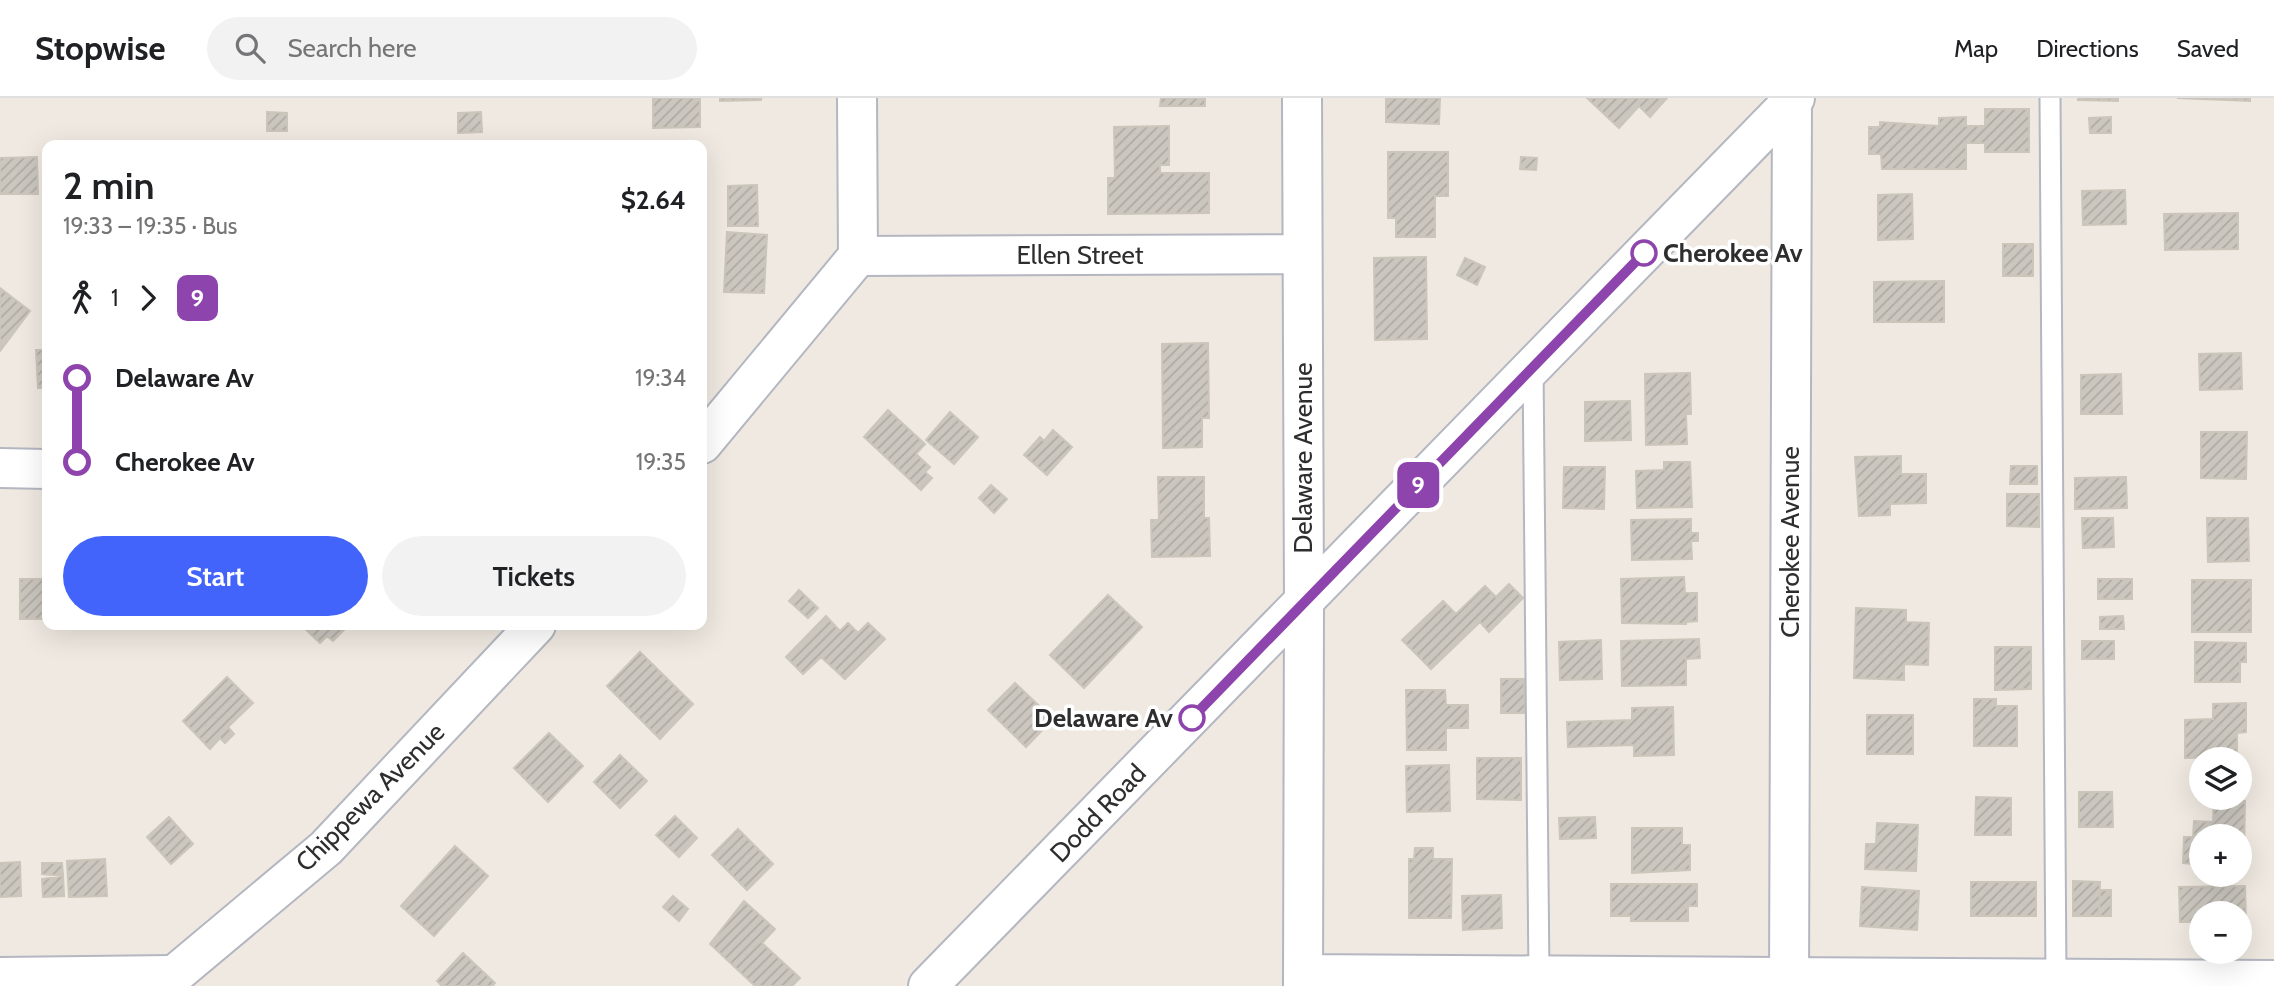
<!DOCTYPE html>
<meta charset="utf-8">
<style>
body{margin:0;font-family:Cabin,sans-serif;background:#f2f2f2;color:#202124;height:100vh;display:flex;flex-direction:column;font-size:26px;white-space:nowrap}
*{box-sizing:border-box;margin:0}
p{font-size:23px;color:#757577}
.icon{flex:none;width:38px;height:38px;fill:none;stroke:currentColor;stroke-width:2;stroke-linecap:round;stroke-linejoin:round}
.map{position:relative;flex:1;overflow:hidden}
.side{position:absolute;left:42px;top:42px;width:665px;height:490px;display:flex;flex-direction:column;background:#fff;border-radius:14px;box-shadow:0 7px 28px #0002}
.side>*{flex:none}
.badge{padding:0 14px;border-radius:10px;font-size:24px;line-height:46px}
.tools{position:absolute;left:2189px;top:649px;display:grid;gap:14px}
.tools a{display:grid;place-items:center;width:63px;height:63px;border-radius:50%;background:#fff;box-shadow:0 7px 28px #0002;font-size:35px}
.map>.badge{position:absolute;translate:-50% -50%;box-shadow:0 0 0 4px #fff}
.legs{display:flex;align-items:center;gap:10px;height:77px;padding:0 21px;font-size:23px}
.legs p{margin-inline-start:auto}
.overview{display:flex;align-items:center;justify-content:space-between;height:119px;padding:0 21px}
h1{font-size:38px;font-weight:600;line-height:52px}
.primary-button{display:flex;gap:14px;margin-top:auto;padding:14px 21px}
.primary-button a{flex:1;height:80px;border-radius:42px;background:#4264fb;color:#fff;font-size:28px;font-weight:600;line-height:80px;text-align:center}
.primary-button a+a{background:#f2f2f2;color:#202124}
ul{padding:0 21px;list-style:none}
li{display:flex;align-items:center;gap:24px;height:84px;font-size:26px}
li i{display:grid;place-items:center;width:10px;height:100%;margin:0 9px;background:currentColor}
li i::after{content:'';width:18px;height:18px;margin:-9px;border:5px solid;border-radius:50%;background:#fff}
li p{margin-inline-start:auto}
li:first-child i{background:linear-gradient(#0000 50%,currentColor 0)}
li:last-child i{background:linear-gradient(currentColor 50%,#0000 0)}
header{display:flex;align-items:center;gap:42px;box-sizing:border-box;height:98px;padding:0 35px;background:#fff;border-bottom:2px solid #e0e0e0}
header strong{font-size:33px}
nav{display:flex;gap:38px;margin-inline-start:auto;font-size:24px}
.search{width:490px;height:63px;background:#f2f2f2;display:flex;align-items:center;gap:18px;box-sizing:border-box;padding:0 24px;border-radius:38px;color:#757577;font-size:26px}
.map>svg:first-child{display:block}
</style>
<header>
<strong>Stopwise</strong>
<div class="search"><svg class="icon" aria-label="search" viewBox="0 0 24 24"><circle cx="10" cy="10" r="6"/><path d="M15 15l6 6"/></svg>Search here</div>
<nav><a>Map</a><a>Directions</a><a>Saved</a></nav>
</header>
<div class="map">
<svg width="2274" height="888" viewBox="0 0 2274 888">
<defs>
<pattern id="building-hatch" width="6" height="6" patternUnits="userSpaceOnUse" patternTransform="scale(1.75)"><rect width="6" height="6" fill="#cbc7bf"/><path d="M-1 1l2-2M0 6l6-6M5 7l2-2" fill="none" stroke="#afaba4"/></pattern>
</defs>
<rect width="100%" height="100%" fill="#efe9e1"/>
<path fill="url(#building-hatch)" stroke="#cbc5ba" stroke-width="2" d="M653 0H700V29L653 30Z
M720 0H761V2L720 3Z
M1161 0H1205V8H1160Z
M1386 0H1440L1439 26 1386 24Z
M1587 0H1667L1650 19 1639 8 1619 30Z
M2078 0H2118V3L2078 2Z
M2177 0H2250V3Z
M1985 11H2029V54H1985V45H1966V71H1882L1881 56H1869V29H1880V24L1939 28V20L1966 19V28H1985Z
M267 14 287 15V33H267Z
M481 14 482 34 458 35V15Z
M2111 19V35H2090L2089 20Z
M1169 28V67H1160V75H1209V115L1108 116V80H1115L1114 29Z
M1388 54H1448V98H1435V139H1396V120H1388Z
M37 59 38 96H0V60Z
M1521 59 1537 60 1536 72 1520 71Z
M757 87 758 128H728V88Z
M2125 92 2126 126 2083 127 2082 93Z
M1912 96 1913 141 1878 142V97Z
M2238 115V151L2165 152 2164 116Z
M727 134 767 137 764 195 724 194Z
M2003 146H2033V178H2003Z
M1426 159 1427 241 1375 242 1374 160Z
M1465 160 1485 169 1477 187 1457 177Z
M1944 183V224H1874V184Z
M0 190 30 213 0 253Z
M46 232H47V290H38L36 252H47Z
M1208 245 1209 320H1202V349L1163 350 1162 246Z
M2241 255 2242 291 2200 292 2199 256Z
M1690 275 1691 316H1686L1687 346 1646 347 1645 276Z
M2121 276 2122 316H2081V277Z
M1630 303 1631 342 1585 343V304Z
M888 312 925 346 916 356 930 369 925 374 932 380 921 392 864 339Z
M950 314 978 339 954 366 926 342Z
M1053 332 1072 349 1047 377 1024 357 1040 339 1044 343Z
M2201 334H2247L2246 381 2201 380Z
M1901 358V376H1926V405L1890 406V417L1859 418 1855 359Z
M1664 364H1690L1692 409 1637 410 1636 373 1664 372Z
M2011 368H2037V386H2010Z
M1564 369H1605L1604 411 1563 410Z
M1158 379H1204V420H1209L1210 458 1152 459 1151 422H1159Z
M2126 379 2127 410 2075 411V380Z
M991 387 1007 401 994 415 979 400Z
M2007 396H2039V429L2007 428Z
M2082 420H2113L2114 449 2083 450Z
M2207 420H2248L2249 463 2208 464Z
M1691 421V435H1698V443H1691L1692 461 1632 462 1631 422Z
M1684 479 1685 495H1697V523L1686 524V526L1622 525 1621 481Z
M20 481H47V521H20Z
M2098 481H2132V501H2098Z
M2192 482H2251V534H2192Z
M1509 486 1523 500 1489 534 1480 524 1431 571 1402 542 1443 503 1456 516 1485 488 1496 499Z
M799 492 818 510 808 520 789 503Z
M1108 497 1142 529 1084 590 1050 557Z
M1856 510 1906 512V524L1929 525 1928 567 1904 566V582L1854 580Z
M826 518 840 533 848 525 858 535 868 525 885 541 845 581 821 559 803 576 786 559Z
M2123 518 2124 531H2100V519Z
M66 527H108V531H66Z
M301 527H349L333 543 327 538 320 545Z
M1699 541 1700 560 1686 561V587L1622 588 1621 543Z
M1601 542 1602 581 1560 582 1559 544Z
M2082 543H2114V561H2082Z
M2195 544 2246 545V564H2240V584H2195Z
M1995 549H2031V591L1995 592Z
M640 554 693 606 660 641 607 588Z
M227 579 253 605 228 629 234 636 225 645 220 640 210 651 183 623Z
M1501 581H1524L1525 615H1501Z
M1015 585 1053 621 1026 649 988 612Z
M1406 592H1445L1446 607H1468V630H1446V652H1407Z
M1974 601H1996V608H2017V648H1974Z
M2246 605V634L2237 635V659L2185 660V622L2213 621V606Z
M1673 609 1674 657 1634 658V647L1568 649 1567 624 1632 622V610Z
M1867 617H1913V656H1867Z
M549 635 583 668 548 704 514 670Z
M620 657 647 683 620 710 594 684Z
M1477 660H1521V702L1477 701Z
M1449 667 1450 713 1407 714 1406 668Z
M2079 694H2112L2113 729H2079Z
M1976 699 2011 700V737H1975Z
M2214 703H2245L2244 757H2240V738H2202V767L2183 765 2184 739H2193L2194 723 2213 724Z
M675 718 697 740 679 759 656 737Z
M169 719 193 746 171 766 147 739Z
M1595 719 1596 740 1560 741 1559 720Z
M1877 725 1918 727 1916 773 1865 771 1866 746H1876Z
M1632 730H1682V747H1690V772L1632 775Z
M738 731 773 766 747 792 712 757Z
M455 748 488 778 434 838 401 808Z
M1415 750H1433V761H1452L1451 820H1409V761H1414Z
M105 761 107 798 69 799 67 763Z
M20 764 21 798 0 799V765Z
M42 765H62L63 778 42 776Z
M63 778 64 798 43 799 42 781Z
M2073 783 2100 784 2099 818H2073Z
M1971 784H2036V818H1971Z
M1611 786H1697V808H1688V823H1631V818H1611Z
M2245 788 2246 824H2240V816H2218V811H2202V824H2180L2179 789Z
M1862 789 1919 793 1917 832 1860 828Z
M2100 792H2111V818H2099Z
M1501 797 1502 830 1463 832 1462 798Z
M673 798 688 811 679 823 663 809Z
M744 803 775 831 762 845 800 880 792 888H755L710 846Z
M463 855 495 885 492 888H442L437 883Z"/>
<g fill="none" stroke-linecap="round" stroke-linejoin="round">
<g stroke="#b4b7c1" stroke-width="23">
<path id="service" d="M2050 0 2056 881
M1533 270 1539 878"/>
</g>
<g stroke="#b4b7c1" stroke-width="42">
<path id="minor" d="M1302 0 1304 504
M858 158 1302 156
M0 370 47 371
M0 879 171 877
M1789 888 1792 0"/>
</g>
<g stroke="#b4b7c1" stroke-width="42">
<path id="tertiary" d="M702 346 858 158 857 0
M1303 876 2274 882
M161 888 326 750 536 527
M1303 888 1304 504"/>
</g>
<g stroke="#b4b7c1" stroke-width="42">
<path id="secondary" d="M928 888 1795 0"/>
</g>
<use href="#service" stroke="#fff" stroke-width="19"/>
<use href="#minor" stroke="#fff" stroke-width="38"/>
<use href="#tertiary" stroke="#fff" stroke-width="38"/>
<use href="#secondary" stroke="#fff" stroke-width="38"/>
</g>
<g fill="none" stroke-linecap="round" stroke-linejoin="round">
<g stroke="#fff" stroke-width="16">
<path id="line-1" d="M1192 620 1644 155"/>
</g>
<use href="#line-1" stroke="#8e44ad" stroke-width="10"/>
</g>
<g fill="#fff" stroke="#8e44ad" stroke-width="3.5">
<circle cx="1644" cy="155" r="12"/>
<circle cx="1192" cy="620" r="12"/>
</g>
<g text-anchor="middle" dominant-baseline="central" stroke-width="7" stroke-linejoin="round" paint-order="stroke">
<g font-size="26" font-weight="bold" fill="#2e2e2e" stroke="#fff" text-anchor="start">
<text x="1663" y="155">Cherokee Av</text>
<text x="1173" y="620" text-anchor="end">Delaware Av</text>
</g>
<g font-size="26" fill="#2e2e2e" stroke="#fff">
<text x="1080" y="157">Ellen Street</text>
<text transform="translate(1303 360) rotate(-90)">Delaware Avenue</text>
<text transform="translate(1790 444) rotate(-90)">Cherokee Avenue</text>
<text transform="translate(370 699) rotate(-45)">Chippewa Avenue</text>
<text transform="translate(1098 715) rotate(-46)">Dodd Road</text>
</g>
</g>
</svg>
<div class="tools">
<a><svg class="icon" aria-label="layers" viewBox="0 0 24 24"><path d="M12 4l9 5-9 5-9-5zM3 14l9 5 9-5"/></svg></a>
<a>+</a>
<a>−</a>
</div>
<b class="badge" style="left:1418px;top:387px;background:#8e44ad;color:#fff">9</b>
<section class="side">
<div class="overview"><div><h1>2 min</h1><p>19:33 – 19:35 · Bus</p></div><b>$2.64</b></div>
<div class="legs"><svg class="icon" aria-label="walk" viewBox="0 0 24 24"><circle cx="13" cy="4" r="2"/><path d="M13 8l-2 6 4 7M11 14l-3 7M7 12l3-4h3l4 4"/></svg>1<svg class="icon" aria-label="forward" viewBox="0 0 24 24"><path d="M9 5l7 7-7 7"/></svg><b class="badge" style="background:#8e44ad;color:#fff">9</b></div>
<ul>
<li><i style="color:#8e44ad"></i><b>Delaware Av</b><p>19:34</p></li>
<li><i style="color:#8e44ad"></i><b>Cherokee Av</b><p>19:35</p></li>
</ul>
<div class="primary-button"><a>Start</a><a>Tickets</a></div>
</section>
</div>
